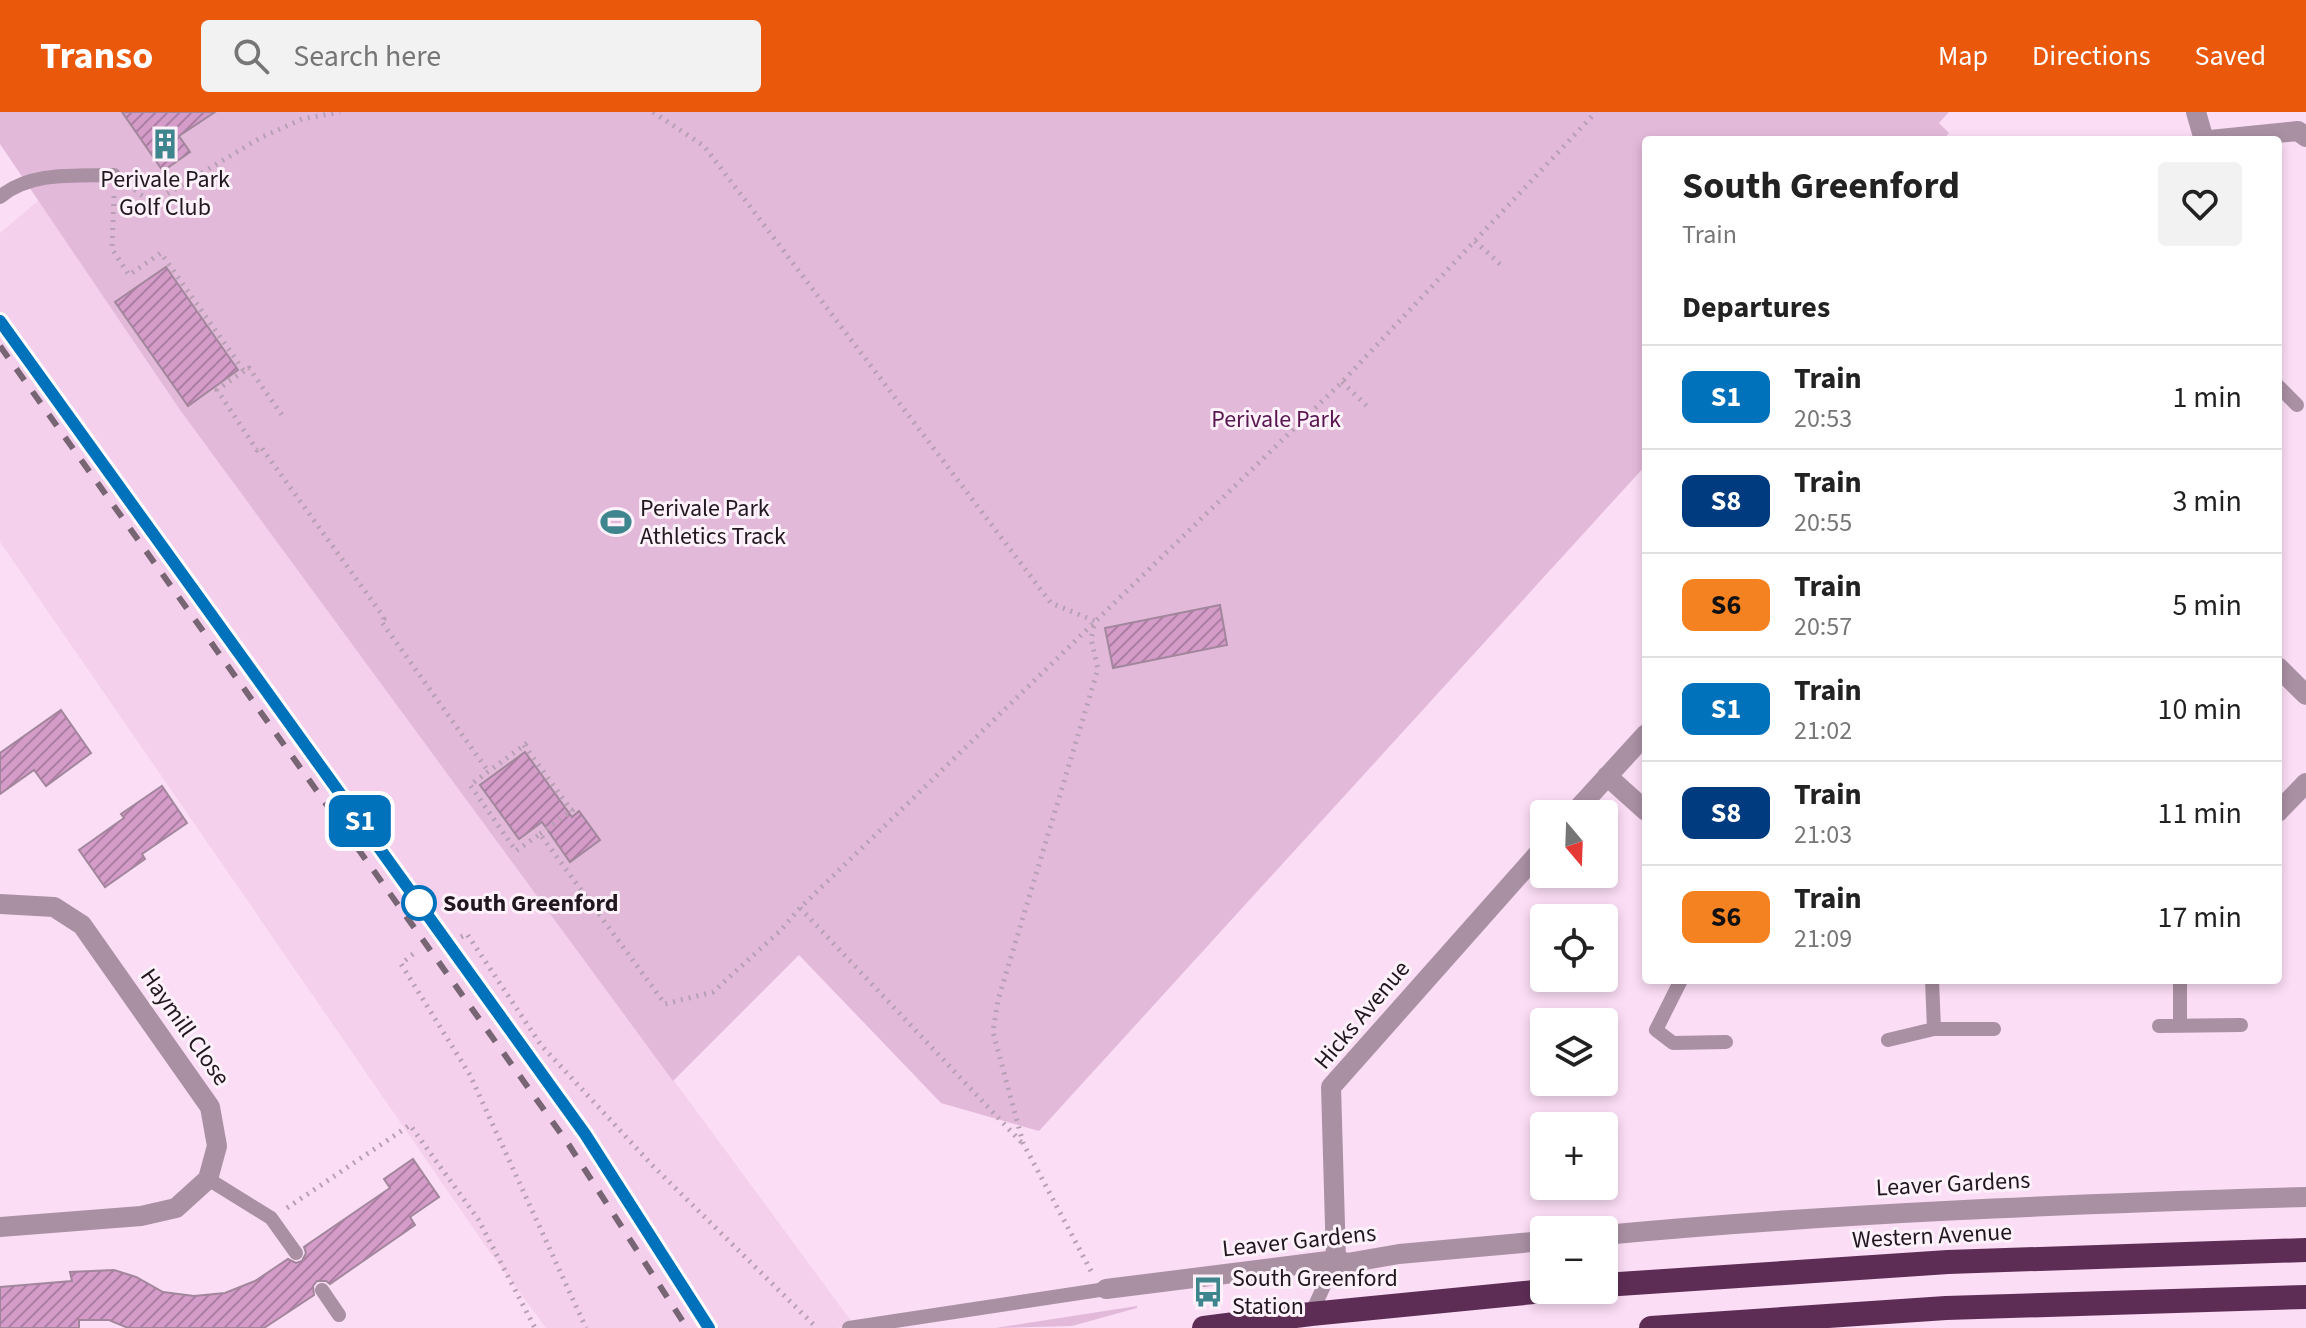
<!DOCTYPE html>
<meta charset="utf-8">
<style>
body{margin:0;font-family:"Source Sans 3",sans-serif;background:#f2f2f2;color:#222;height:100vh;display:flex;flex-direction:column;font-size:30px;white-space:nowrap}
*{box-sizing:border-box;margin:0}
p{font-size:26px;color:#767676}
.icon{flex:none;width:44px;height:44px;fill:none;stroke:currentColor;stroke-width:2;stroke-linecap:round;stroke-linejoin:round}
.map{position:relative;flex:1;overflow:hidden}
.drawer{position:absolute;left:1642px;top:24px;width:640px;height:848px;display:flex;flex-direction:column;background:#fff;border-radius:8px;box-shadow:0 4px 12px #0003}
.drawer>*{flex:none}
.badge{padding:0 16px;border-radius:12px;font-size:28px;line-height:52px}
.needle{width:52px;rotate:161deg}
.tools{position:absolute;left:1530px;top:688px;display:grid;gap:16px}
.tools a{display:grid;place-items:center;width:88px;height:88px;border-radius:8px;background:#fff;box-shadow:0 4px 12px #0003;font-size:40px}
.map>.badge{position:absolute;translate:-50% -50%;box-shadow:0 0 0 4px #fff}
h2{padding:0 40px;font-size:30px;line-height:72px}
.round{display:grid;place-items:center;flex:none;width:84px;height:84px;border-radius:8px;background:#f2f2f2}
.head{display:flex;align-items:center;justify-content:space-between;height:136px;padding:0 40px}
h1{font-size:38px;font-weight:700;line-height:60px}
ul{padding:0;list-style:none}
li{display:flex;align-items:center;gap:24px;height:104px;padding:0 40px;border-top:2px solid #e0e0e0}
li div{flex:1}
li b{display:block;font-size:30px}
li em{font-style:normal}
li .badge{min-width:88px;font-weight:700;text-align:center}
header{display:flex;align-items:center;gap:48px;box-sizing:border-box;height:112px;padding:0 40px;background:#ea580c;color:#fff}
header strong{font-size:38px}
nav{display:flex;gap:44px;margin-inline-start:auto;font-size:28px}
.search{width:560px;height:72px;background:#f2f2f2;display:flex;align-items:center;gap:20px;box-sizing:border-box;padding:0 28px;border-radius:8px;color:#767676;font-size:30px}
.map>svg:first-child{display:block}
</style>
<header>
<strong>Transo</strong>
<div class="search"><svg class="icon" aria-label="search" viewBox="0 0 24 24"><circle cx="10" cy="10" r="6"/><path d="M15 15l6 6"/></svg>Search here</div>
<nav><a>Map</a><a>Directions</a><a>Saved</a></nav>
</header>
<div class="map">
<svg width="2306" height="1216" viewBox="0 0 2306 1216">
<defs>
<pattern id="building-hatch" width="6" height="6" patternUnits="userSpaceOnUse" patternTransform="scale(2)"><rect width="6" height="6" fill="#d59cc9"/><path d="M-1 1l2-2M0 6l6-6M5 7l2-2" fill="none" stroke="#ac7ea3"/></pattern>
</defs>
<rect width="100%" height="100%" fill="#fbddf5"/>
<path fill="#f4d0ec" d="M39 88 180 298 854 1213 836 1216H546L487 1136 0 430V121Z"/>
<path fill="#e3b9da" d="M0 0H1949L1939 11 1949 21 1943 28H1646V353L1039 1019 941 991 799 843 673 969 180 298 0 32Z
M1137 1194V1196L1072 1214 995 1216Z"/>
<path fill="url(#building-hatch)" stroke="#a2879c" stroke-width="2" d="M122 0H215L179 24 190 40 163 59Z
M166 155 238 258 188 294 115 190Z
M1220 493 1227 533 1113 556 1105 516Z
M61 598 91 641 46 674 34 658 0 682V641Z
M525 640 572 705 579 699 600 728 570 750 542 710 519 727 480 673Z
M162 674 187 711 142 742 145 747 105 775 79 738 124 706 121 702Z
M413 1047 439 1085 410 1105 415 1113 330 1172 326 1169H317L313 1174 314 1183 264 1216H128L109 1208H79V1216H0V1175L72 1169 70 1160 114 1158 136 1165 163 1180 194 1184 225 1181 255 1169 288 1147 296 1151 302 1149 306 1141 304 1135 390 1076 384 1067Z"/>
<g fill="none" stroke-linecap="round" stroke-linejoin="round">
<path stroke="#b8a0b3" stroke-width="5" stroke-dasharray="2 6" stroke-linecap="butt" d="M653 0 704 34 1051 491 1095 509
M128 73 152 91 260 26 302 7 340 0
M114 84 112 137 129 163 161 141 244 259 249 256 284 306
M1475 129 1503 155
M244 259 217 278 257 338 261 335 383 504 384 507 381 509 488 659
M1342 270 1369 296
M527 631 470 673 516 739 540 722 665 892 713 880 780 819 800 796 1342 270 1596 0
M524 633 572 699
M540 722 578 694
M800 796 1022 1031
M461 825 467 822 541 933 653 1054 817 1216
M413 842 401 852 470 963 586 1216
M287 1096 410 1013 478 1107 535 1216
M1091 1159 1023 1031 993 920 998 888 1098 557 1091 527 1095 510"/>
<path stroke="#a990a3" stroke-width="14" d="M0 85C30 59 77 64 114 63
M2278 274 2297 293
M1681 868 1656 918 1673 931 1726 930
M1932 868 1934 917
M2180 868V912
M2159 914 2241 913
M1888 928 1934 917H1994
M208 1067 271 1106 296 1141
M322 1178 339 1203
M1311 1202 1336 1148
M849 1216 1106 1177"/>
<path stroke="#a990a3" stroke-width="20" d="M2196 0 2204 28
M2210 28 2298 19 2306 25
M2278 555 2306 583
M1607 664 1646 699
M2278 700 2306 671
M1573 702 1646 622
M0 792 54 795 82 813 210 995 217 1034 208 1067 176 1096 141 1104 0 1115
M1604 1123C1838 1101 2071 1092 2306 1085
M1336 1148 1331 975 1544 735
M1106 1177 1336 1148 1347 1151 1399 1142 1544 1129"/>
<path stroke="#5e2d56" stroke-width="24" d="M1604 1173 1948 1150 2306 1138
M1204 1216 1311 1202 1555 1178
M1651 1216 1946 1196 2306 1185"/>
<path stroke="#776573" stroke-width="6" stroke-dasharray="14 14" stroke-linecap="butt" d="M0 209 585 1022 709 1216
M0 234 569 1033 687 1216"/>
</g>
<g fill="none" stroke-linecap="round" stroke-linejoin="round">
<g stroke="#fff" stroke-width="18">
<path id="line" d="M0 209 585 1022 709 1216"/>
</g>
<use href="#line" stroke="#0072bc" stroke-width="12"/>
</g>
<defs>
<g id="building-bare" transform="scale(2.4)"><path d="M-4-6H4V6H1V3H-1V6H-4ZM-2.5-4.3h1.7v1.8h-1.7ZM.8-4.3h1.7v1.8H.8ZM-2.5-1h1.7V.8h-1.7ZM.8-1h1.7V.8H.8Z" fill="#3e858e" stroke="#fdf1fa" stroke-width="2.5" paint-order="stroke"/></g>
<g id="stadium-bare" transform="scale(2.4)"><path d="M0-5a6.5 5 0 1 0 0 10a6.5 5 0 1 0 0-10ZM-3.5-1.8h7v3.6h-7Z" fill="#3e858e" stroke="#fdf1fa" stroke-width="2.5" paint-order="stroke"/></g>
<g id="bus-bare" transform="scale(2.4)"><path d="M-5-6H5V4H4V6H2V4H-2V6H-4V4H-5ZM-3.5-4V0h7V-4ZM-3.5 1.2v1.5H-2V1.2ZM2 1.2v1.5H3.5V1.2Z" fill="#3e858e" stroke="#fdf1fa" stroke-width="2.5" paint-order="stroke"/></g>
</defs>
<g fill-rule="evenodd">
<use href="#building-bare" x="165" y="32"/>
<use href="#stadium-bare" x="616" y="410"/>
<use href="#bus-bare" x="1208" y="1180"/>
</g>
<circle fill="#fff" stroke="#0072bc" stroke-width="4" cx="419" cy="791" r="16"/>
<g text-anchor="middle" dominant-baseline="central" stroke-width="6" stroke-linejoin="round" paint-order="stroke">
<g font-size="24" fill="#21171f" stroke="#fdf1fa" text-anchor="start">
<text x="165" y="67" text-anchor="middle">Perivale Park<tspan x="165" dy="28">Golf Club</tspan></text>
<text x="640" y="396">Perivale Park<tspan x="640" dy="28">Athletics Track</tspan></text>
<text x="1232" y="1166">South Greenford<tspan x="1232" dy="28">Station</tspan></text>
</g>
<g font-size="24" fill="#591650" stroke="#fdf1fa">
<text x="1276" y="307">Perivale Park</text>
</g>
<g font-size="24" font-weight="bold" fill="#21171f" stroke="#fdf1fa" text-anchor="start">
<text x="443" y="791">South Greenford</text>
</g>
<g font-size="24" fill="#21171f" stroke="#fdf1fa">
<text transform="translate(1362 903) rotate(-50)">Hicks Avenue</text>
<text transform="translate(185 915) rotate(55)">Haymill Close</text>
<text transform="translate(1953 1072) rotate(-3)">Leaver Gardens</text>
<text transform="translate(1932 1124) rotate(-3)">Western Avenue</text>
<text transform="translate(1299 1129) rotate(-6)">Leaver Gardens</text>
</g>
</g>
</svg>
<div class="tools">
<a><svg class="needle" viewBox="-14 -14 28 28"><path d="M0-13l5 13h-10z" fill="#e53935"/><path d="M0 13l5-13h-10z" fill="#767676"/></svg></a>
<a><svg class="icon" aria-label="locate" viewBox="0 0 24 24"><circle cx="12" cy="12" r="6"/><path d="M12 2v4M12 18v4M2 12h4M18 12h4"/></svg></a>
<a><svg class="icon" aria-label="layers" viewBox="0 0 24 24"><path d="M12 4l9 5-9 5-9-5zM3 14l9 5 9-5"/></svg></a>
<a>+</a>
<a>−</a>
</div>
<b class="badge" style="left:360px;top:709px;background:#0072bc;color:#fff">S1</b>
<section class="drawer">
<div class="head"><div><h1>South Greenford</h1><p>Train</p></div><a class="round"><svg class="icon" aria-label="heart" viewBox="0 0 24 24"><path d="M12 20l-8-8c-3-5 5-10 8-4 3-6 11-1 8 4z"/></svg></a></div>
<h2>Departures</h2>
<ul>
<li><span class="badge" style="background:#0072bc;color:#fff">S1</span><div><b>Train</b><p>20:53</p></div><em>1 min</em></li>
<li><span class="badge" style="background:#003b80;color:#fff">S8</span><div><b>Train</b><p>20:55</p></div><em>3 min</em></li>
<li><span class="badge" style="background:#f58220;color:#111">S6</span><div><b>Train</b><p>20:57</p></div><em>5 min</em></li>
<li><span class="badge" style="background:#0072bc;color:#fff">S1</span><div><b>Train</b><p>21:02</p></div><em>10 min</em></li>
<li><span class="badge" style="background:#003b80;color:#fff">S8</span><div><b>Train</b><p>21:03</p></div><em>11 min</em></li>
<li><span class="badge" style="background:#f58220;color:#111">S6</span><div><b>Train</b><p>21:09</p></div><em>17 min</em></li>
</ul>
</section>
</div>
